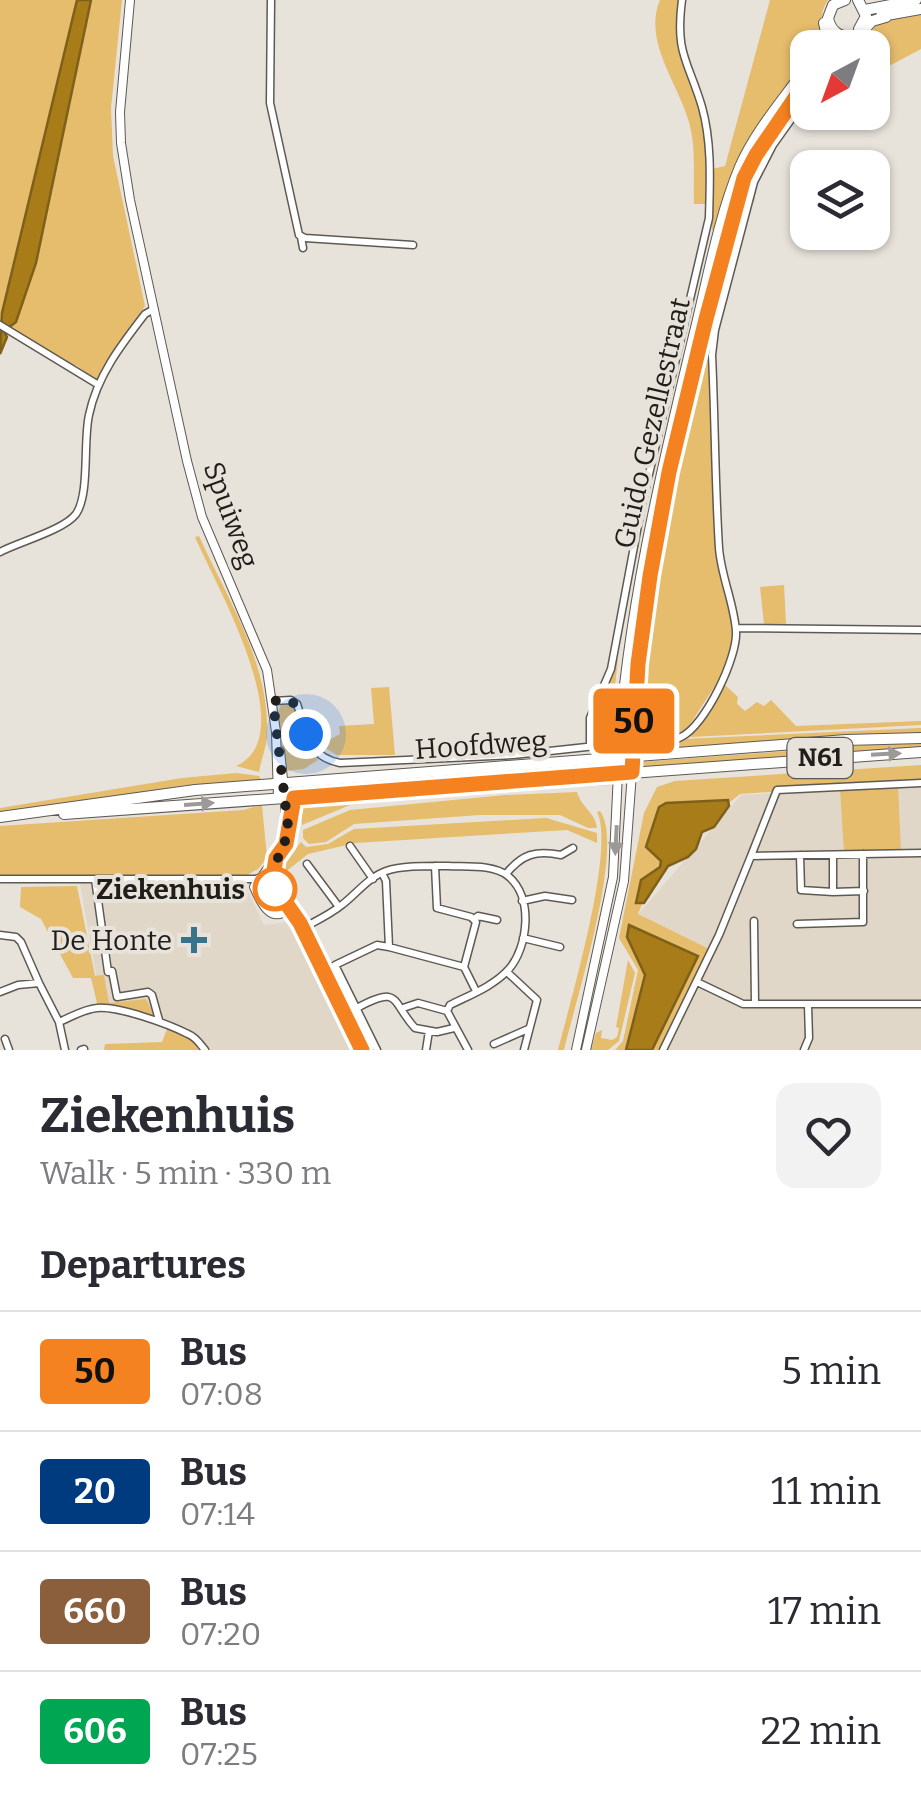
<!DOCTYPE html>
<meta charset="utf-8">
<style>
body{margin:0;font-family:Bitter,serif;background:#f2f2f3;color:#2b2b33;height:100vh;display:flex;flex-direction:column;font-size:38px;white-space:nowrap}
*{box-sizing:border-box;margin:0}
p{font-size:32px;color:#7c7c81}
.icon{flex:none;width:55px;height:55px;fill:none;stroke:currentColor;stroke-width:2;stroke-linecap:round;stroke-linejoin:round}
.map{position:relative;height:1050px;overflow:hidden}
.panel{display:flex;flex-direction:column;background:#fff;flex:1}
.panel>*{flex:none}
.badge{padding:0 20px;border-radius:8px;font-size:35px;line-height:65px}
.needle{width:65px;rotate:221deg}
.fabs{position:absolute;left:790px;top:30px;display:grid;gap:20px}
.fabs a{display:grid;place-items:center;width:100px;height:100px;border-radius:20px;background:#fff;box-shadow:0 2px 8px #0004;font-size:50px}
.you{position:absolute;width:50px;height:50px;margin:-25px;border:8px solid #fff;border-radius:50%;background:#1a73e8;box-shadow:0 0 0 15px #1a73e833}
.map>.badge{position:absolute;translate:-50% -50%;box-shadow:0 0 0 5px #fff}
h2{padding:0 40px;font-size:38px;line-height:90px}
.round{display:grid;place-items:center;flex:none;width:105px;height:105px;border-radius:20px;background:#f2f2f3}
.headline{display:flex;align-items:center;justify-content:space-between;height:170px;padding:0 40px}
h1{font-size:48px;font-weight:700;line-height:75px}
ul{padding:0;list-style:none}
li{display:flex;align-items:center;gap:30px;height:120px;padding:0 40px;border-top:2px solid #e1e1e2}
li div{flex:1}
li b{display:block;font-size:38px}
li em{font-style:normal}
li .badge{min-width:110px;font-weight:700;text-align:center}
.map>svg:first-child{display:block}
</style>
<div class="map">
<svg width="921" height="1050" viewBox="0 0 921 1050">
<rect width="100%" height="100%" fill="#e7e2da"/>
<path fill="#e0d7c8" d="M921 785V1050H652L630 924 741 795Z
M75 855 244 883 264 925 289 922 352 1050H203L185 1028 101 1004Z"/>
<path fill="#e6bc6d" d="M0 0H77L1 323 0 322Z
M91 0H122L111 108 113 156 145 306 96 381 76 365 73 368 7 328 16 322 36 263Z
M660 0H681C673 57 688 66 702 116 709 145 707 175 707 204H694C693 178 696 151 690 126 681 87 642 42 660 0Z
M770 0H828C815 19 829 26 815 47L808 48 807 58 747 146 716 233 712 230V169L725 166Z
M921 12V49L891 65 883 64 869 42 868 29 874 23Z
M807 85V102L774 146 758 177 754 202 747 200 715 322 710 365 719 573 733 629V643L724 672 685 732 665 738 638 740 641 662 659 539 730 238 750 173Z
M199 536C227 598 270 664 267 734 267 747 261 759 259 772L236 766C304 736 215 584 195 537Z
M784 585 786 624H764L760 587Z
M618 657 610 736 598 739 592 735C594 707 609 683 618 657Z
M724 684 738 697 737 704 745 711 757 702 764 706 771 700 796 726 921 721V725L691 737 689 735Z
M389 687 395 755H337L320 745 340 734 339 726 374 724 371 688Z
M287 701 294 704 306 742 318 760 304 769 286 771 284 765 278 713 281 704Z
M921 728V735L645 750 638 744 683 739Z
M921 741V749L643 768 640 765 642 762Z
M605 762 611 763 613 768 300 791V788Z
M921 765V781L740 794 730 802 666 803 659 807 649 851 661 861 660 867 641 880 636 903 642 904 638 914 709 949 661 1050H652L697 957 629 925 627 937 645 975 630 1044 626 1050H615L623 1041 638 970 619 938 644 813 657 787 675 781Z
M236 773 259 776 262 781 187 785 0 815V808L182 778Z
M605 780 612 785 455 794 350 805 302 825 300 800Z
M898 786 901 852H844L840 789Z
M577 792C581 807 595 812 597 828H588L560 815H480L354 824 326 842 309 844 303 838V830L350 810 505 795Z
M262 805 267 858 258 869 245 876 0 877V826L243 810Z
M600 811C626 845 574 1006 564 1050H558C569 1006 616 848 597 812Z
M546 818 597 833V843L567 830 355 843 308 854 284 873 285 863 301 842 306 847 328 844 354 829Z
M77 886 95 976 104 975 109 1003 146 999 155 1017 97 1003 91 978H73L41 919 20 907 21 887Z
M628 960 635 973 619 1041 608 1050H591L596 1033 602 1030 601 1038 612 1040 617 1037 619 1028 616 1027Z
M167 1029 189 1037 202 1050H104L105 1044 162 1042Z"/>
<path fill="#a87d19" stroke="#7f601a" stroke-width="2.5" d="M77 0H91L36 263 16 322 4 331 7 337 0 354 2 313Z
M728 800 729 806 714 827 702 832 696 849 688 857 668 866 644 903H636L641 880 660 867 661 861 646 847 659 807 666 803Z
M629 925 698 956 652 1050H626L645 975 627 937Z"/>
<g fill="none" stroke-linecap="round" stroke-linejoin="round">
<g stroke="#5e5a53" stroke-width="9">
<path id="minor" d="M271 0 270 103 299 235 305 238 413 245
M301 237 303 248
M0 325 97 384
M0 552C19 542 64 530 76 514 90 494 83 441 89 415 97 376 121 345 145 314L154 309
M736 628 921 630
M273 701 291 700 297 704C306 732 308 757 340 763L513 755 623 743
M635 742C650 741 667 744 681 737 705 726 738 657 736 631 734 603 721 576 719 548 715 484 715 419 712 355L715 330 754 182 773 145 803 103
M590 746V718L611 669 642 504 709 218C710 181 712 143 702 107 688 60 675 54 682 0
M350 846 373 879
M800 855 801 890 833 892V855
M751 856 777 790 921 783
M307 864 339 907
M435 866 437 908 471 917 476 922 464 967 476 991
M382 873 386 881 389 947 464 967
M506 874C522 854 536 850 561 855L573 848
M0 879H258
M95 879 108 972 112 971 117 997 148 992 152 995 159 1020
M833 892 864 891
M522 901 545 896 572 900
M474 919 478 916 497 920
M754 921 755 1004
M797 924 863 922V854
M303 928C316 921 331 914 343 904 356 894 369 877 386 871 403 865 429 866 448 866 466 867 493 864 508 876 534 897 528 947 509 969 494 986 470 995 450 1005L447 1011 468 1050
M0 935 16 937 21 942 39 983
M523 938 560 947
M507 972 537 1000 524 1050
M697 982 743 1004H921
M0 992 18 985 39 983 59 1022 65 1050
M357 1008C401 984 391 1002 415 1028L437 1032 454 1028
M403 1008 418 1003 447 1011
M59 1022C71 1017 84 1009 97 1008 119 1006 168 1024 188 1034 196 1037 200 1044 205 1050
M5 1039 9 1050
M494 1044 528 1029
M81 1050 84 1049
M377 1050 335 965 377 945 389 947
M426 1050 429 1031
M663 1050 719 935 751 856 921 853
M804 1050 809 1038 808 1005"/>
</g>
<g stroke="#5e5a53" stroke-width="10">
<path id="tertiary" d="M268 874 272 875 288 896 289 908C271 925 261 903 254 887L258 879Z
M263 875 286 843 285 798
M289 908 300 923 362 1050"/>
</g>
<g stroke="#5e5a53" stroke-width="10">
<path id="secondary" d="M130 0 120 112 121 143 130 200 187 461 202 517 267 670 276 732 278 798
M280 751 285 798
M576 1050 613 877 618 773
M586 1050 624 881 632 773"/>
</g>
<g stroke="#5e5a53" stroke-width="12">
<path id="primary" d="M845 0 833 5 828 18C831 34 844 40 859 35L872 21 886 17
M858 0 866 16 859 29
M865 10 916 0
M881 16 921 9
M820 48 826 32 824 23
M829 48 838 34
M618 762C627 617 660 477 694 336 708 280 718 220 740 167 756 130 785 98 808 65
M633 762C639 570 689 387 736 202L756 155 808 79
M64 814 921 752
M0 817 195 790 846 740 921 738"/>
</g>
<use href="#minor" stroke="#fff" stroke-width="6"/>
<use href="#tertiary" stroke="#fff" stroke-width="8"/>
<use href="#secondary" stroke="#fff" stroke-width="8"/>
<use href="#primary" stroke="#fff" stroke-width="10"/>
</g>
<defs><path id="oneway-solid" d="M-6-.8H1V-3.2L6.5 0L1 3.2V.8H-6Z" transform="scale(2.5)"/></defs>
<g fill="#9b9a98">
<use href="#oneway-solid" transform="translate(886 754) rotate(-3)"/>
<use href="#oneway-solid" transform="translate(199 804) rotate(-4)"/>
<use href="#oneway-solid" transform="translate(616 840) rotate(93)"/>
</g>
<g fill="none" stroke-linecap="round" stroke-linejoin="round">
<g stroke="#fff" stroke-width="22">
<path id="line" d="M362 1050 300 923 272 883 276 858 286 844 294 798 632 772 638 664 650 576 669 472 706 319 744 178 756 155 808 79"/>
</g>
<use href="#line" stroke="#f58220" stroke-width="15"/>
<path stroke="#201e1b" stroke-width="10" stroke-dasharray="0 18" d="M275 889 279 884 272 875C276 857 287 845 288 826L273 701C302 698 299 710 306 734"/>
</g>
<circle fill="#fff" stroke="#f58220" stroke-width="5" cx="275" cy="889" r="20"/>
<path fill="#37748b" stroke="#e7e2da" stroke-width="4" d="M189 925h10v10h10v10h-10v10h-10v-10h-10v-10h10z"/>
<g text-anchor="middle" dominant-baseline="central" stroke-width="8" stroke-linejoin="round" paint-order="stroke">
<rect fill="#e7e2da" stroke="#5c5954" stroke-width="2.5" x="787.5" y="738" width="65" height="40" rx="8"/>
<g font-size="25" font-weight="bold" fill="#201e1b">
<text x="820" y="758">N61</text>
</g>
<g font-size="28" fill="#201e1b" stroke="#e7e2da">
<text transform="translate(652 423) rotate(-77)">Guido Gezellestraat</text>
<text transform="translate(231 515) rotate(70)">Spuiweg</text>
<text transform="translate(481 745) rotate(-4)">Hoofdweg</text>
</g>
<g font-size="28" font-weight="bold" fill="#201e1b" stroke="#e7e2da" text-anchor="end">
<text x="245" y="889">Ziekenhuis</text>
</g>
<g font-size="28" fill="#201e1b" stroke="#e7e2da" text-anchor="end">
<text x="172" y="940">De Honte</text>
</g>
</g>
</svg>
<div class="fabs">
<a><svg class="needle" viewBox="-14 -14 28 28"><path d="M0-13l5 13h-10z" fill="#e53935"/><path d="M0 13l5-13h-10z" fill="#7c7c81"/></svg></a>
<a><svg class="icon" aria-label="layers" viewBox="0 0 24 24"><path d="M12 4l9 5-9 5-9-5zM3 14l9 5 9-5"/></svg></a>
</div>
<div class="you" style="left:306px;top:734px"></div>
<b class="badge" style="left:634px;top:721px;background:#f58220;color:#111">50</b>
</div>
<section class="panel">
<div class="headline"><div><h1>Ziekenhuis</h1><p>Walk · 5 min · 330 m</p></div><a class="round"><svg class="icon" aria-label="heart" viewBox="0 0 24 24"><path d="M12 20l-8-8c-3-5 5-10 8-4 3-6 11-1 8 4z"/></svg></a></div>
<h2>Departures</h2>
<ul>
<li><span class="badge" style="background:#f58220;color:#111">50</span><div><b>Bus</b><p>07:08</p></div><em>5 min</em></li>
<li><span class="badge" style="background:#003b80;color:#fff">20</span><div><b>Bus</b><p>07:14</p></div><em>11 min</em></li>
<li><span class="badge" style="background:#8b5e3c;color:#fff">660</span><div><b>Bus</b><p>07:20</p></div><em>17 min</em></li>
<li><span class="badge" style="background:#00a651;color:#fff">606</span><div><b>Bus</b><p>07:25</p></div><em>22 min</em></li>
</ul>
</section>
